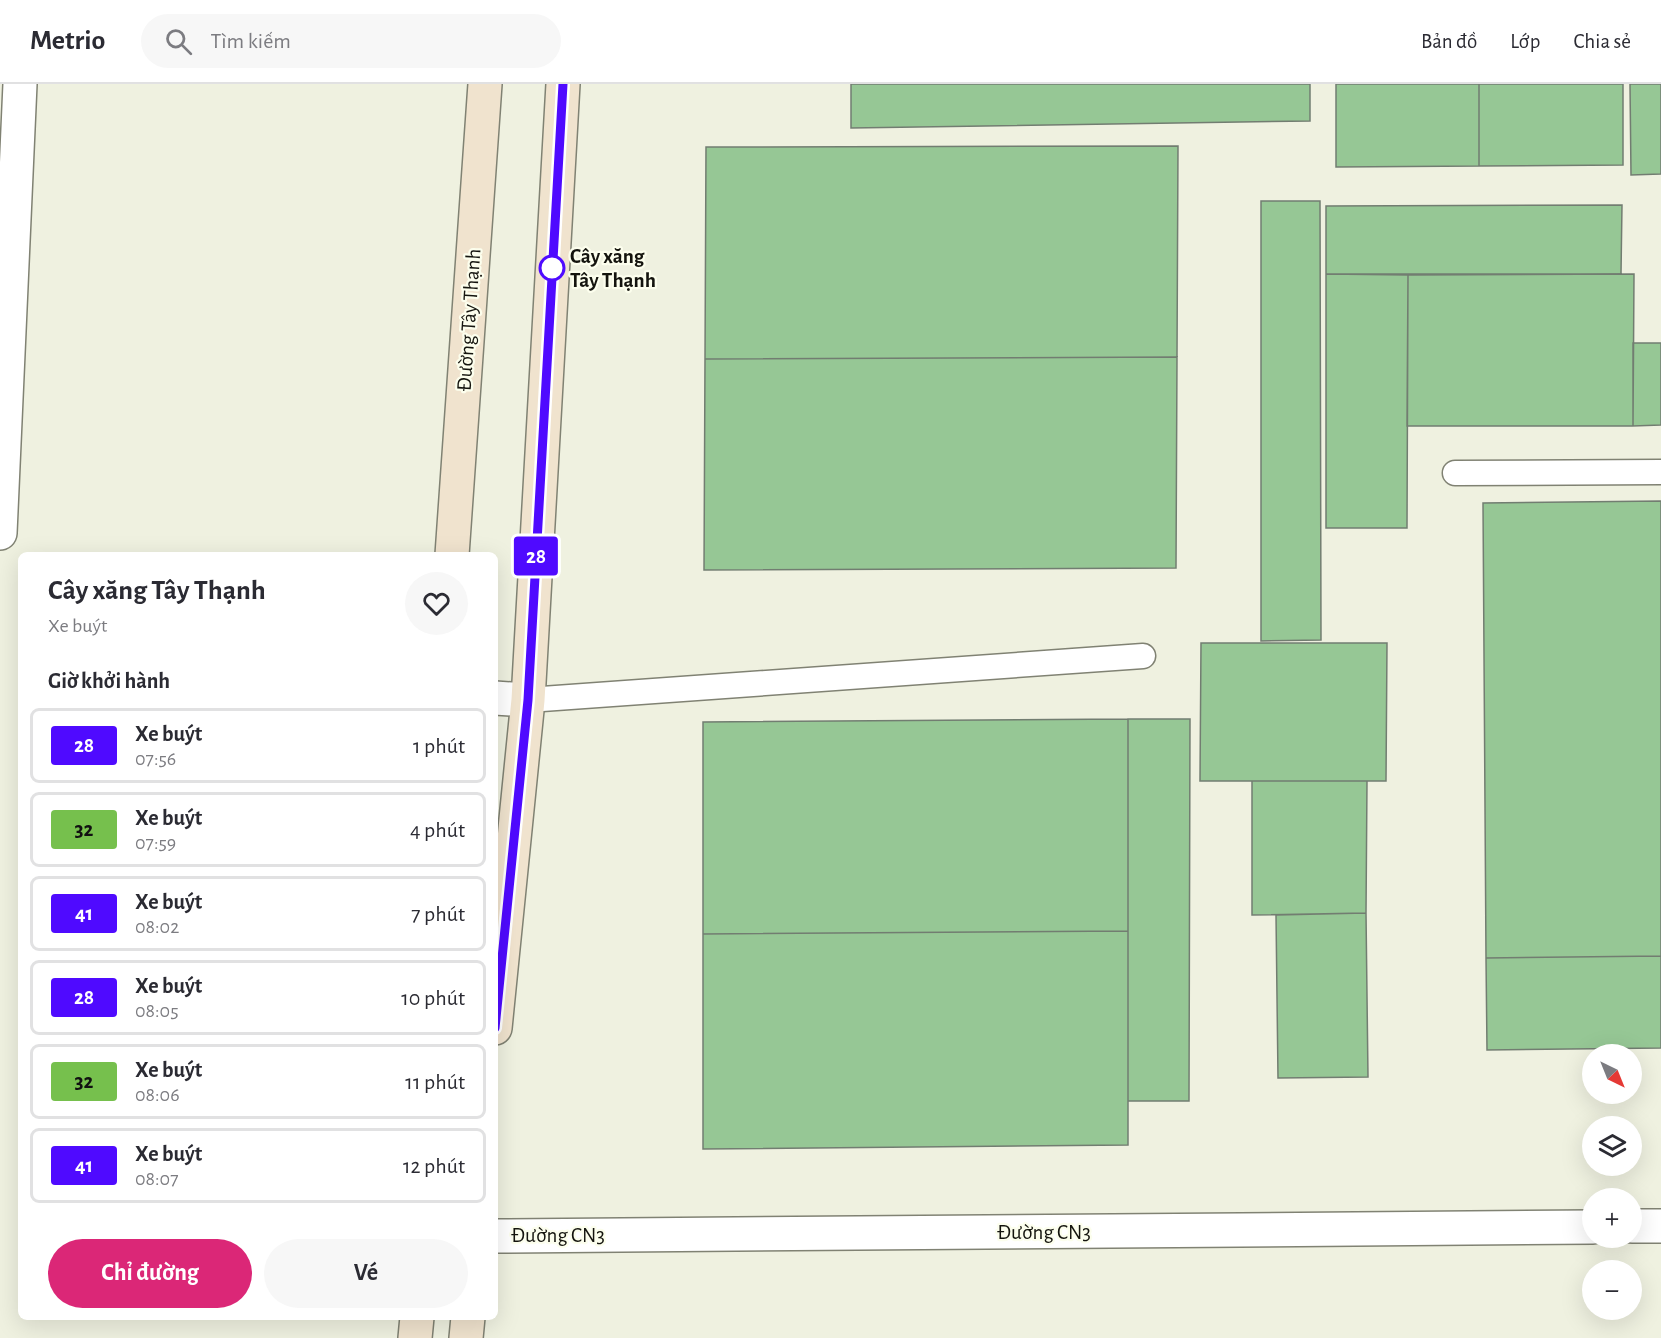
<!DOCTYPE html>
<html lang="vi">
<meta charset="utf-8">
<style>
body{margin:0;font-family:"Alegreya Sans",sans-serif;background:#f7f7f7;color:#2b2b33;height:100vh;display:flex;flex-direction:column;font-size:22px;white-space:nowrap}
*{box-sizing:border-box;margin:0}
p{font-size:20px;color:#7c7c81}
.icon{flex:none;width:33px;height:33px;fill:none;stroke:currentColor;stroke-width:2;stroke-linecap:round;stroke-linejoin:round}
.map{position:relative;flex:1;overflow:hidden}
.panel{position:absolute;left:18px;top:468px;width:480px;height:768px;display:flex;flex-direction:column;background:#fff;border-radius:9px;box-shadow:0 6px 24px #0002}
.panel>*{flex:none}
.badge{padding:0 12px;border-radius:4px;font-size:21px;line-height:39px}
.needle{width:39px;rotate:137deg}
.buttons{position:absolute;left:1582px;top:960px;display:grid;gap:12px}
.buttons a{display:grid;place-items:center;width:60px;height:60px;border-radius:50%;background:#fff;box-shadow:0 6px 24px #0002;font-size:30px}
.map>.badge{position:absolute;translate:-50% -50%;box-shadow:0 0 0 3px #fff}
h2{padding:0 30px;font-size:22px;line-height:54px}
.round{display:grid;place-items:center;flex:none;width:63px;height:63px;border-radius:32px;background:#f7f7f7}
.overview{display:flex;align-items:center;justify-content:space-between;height:102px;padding:0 30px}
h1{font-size:28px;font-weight:700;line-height:45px}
.primary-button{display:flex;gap:12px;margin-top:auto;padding:12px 30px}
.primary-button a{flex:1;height:69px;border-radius:36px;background:#db2777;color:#fff;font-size:24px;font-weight:700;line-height:69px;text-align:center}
.primary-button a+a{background:#f7f7f7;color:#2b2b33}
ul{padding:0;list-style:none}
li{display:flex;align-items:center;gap:18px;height:75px;margin:0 12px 9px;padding:0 18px;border:3px solid #e1e1e2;border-radius:9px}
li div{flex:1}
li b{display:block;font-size:22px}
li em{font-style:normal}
li .badge{min-width:66px;font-weight:700;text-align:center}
header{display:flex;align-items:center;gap:36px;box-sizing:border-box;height:84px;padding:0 30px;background:#fff;border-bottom:2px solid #e1e1e2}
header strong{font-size:28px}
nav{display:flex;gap:33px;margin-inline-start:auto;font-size:21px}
.search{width:420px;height:54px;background:#f7f7f7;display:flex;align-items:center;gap:15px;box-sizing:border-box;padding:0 21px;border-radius:33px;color:#7c7c81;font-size:22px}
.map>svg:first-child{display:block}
</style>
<header>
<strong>Metrio</strong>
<div class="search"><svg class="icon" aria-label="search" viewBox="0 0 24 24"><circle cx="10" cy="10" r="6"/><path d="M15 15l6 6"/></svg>Tìm kiếm</div>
<nav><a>Bản đồ</a><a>Lớp</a><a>Chia sẻ</a></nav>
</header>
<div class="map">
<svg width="1661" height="1254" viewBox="0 0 1661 1254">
<rect width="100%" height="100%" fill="#eff1e0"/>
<path fill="#96c795" stroke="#727d71" stroke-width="1.5" d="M851 0H1310V37L851 44Z
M1336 0H1479V82L1336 83Z
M1479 0H1623V81L1479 82Z
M1630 0H1661V90L1631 91Z
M1178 62 1177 273 705 275 706 63Z
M1261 117H1320L1321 556 1261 557Z
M1622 121 1621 190H1326V122Z
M1326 190 1408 191 1407 444H1326Z
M1634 190 1633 342H1407L1408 191Z
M1633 259H1661V341L1633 342Z
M1177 273 1176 484 704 486 705 275Z
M1661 417V872L1486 874 1483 419Z
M1201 559H1387L1386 697H1200Z
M1128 635V847L703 850V638Z
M1128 635H1190L1189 1017H1128Z
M1252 697H1367L1366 829 1252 831Z
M1366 829 1368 993 1278 994 1276 831Z
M1128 847V1061L703 1065V850Z
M1661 872V964L1487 966 1486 874Z"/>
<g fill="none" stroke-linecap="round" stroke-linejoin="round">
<g stroke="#808273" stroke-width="27">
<path id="lane" d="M1455 389 1661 388
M528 616 1143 572"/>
</g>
<g stroke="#808273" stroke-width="36">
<path id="street" d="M0 449 20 0
M495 614 528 616
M1632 1142H1661
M495 1152 1593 1143"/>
</g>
<g stroke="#808273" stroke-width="36">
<path id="secondary" d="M452 471 485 0
M495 944 528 616 563 0
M415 1254 417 1233
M466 1254 468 1233"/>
</g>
<use href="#lane" stroke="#fff" stroke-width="24"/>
<use href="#street" stroke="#fff" stroke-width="33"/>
<use href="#secondary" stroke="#f0e3ce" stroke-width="33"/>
</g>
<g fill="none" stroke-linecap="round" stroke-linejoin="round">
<g stroke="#fff" stroke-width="14">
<path id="line" d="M495 944 528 616 563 0"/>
</g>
<use href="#line" stroke="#4f0aff" stroke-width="9"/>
</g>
<circle fill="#fff" stroke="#4f0aff" stroke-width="3" cx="552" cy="184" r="12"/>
<g text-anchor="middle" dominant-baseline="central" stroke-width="4.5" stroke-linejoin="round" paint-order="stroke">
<g font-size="21" font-weight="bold" fill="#14140e" stroke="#fcfeed" text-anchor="start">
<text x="570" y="172">Cây xăng<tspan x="570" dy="24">Tây Thạnh</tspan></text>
</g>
<g font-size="21" fill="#14140e" stroke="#fcfeed">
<text transform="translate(469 236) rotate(-86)">Đường Tây Thạnh</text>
<text x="1044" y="1148">Đường CN3</text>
<text x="558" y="1151">Đường CN3</text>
</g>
</g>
</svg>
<div class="buttons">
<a><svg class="needle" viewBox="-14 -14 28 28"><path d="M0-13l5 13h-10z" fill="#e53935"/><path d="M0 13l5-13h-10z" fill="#7c7c81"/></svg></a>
<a><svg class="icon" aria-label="layers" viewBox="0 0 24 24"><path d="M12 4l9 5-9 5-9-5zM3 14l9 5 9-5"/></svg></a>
<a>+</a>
<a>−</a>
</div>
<b class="badge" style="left:536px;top:472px;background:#4f0aff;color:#fff">28</b>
<section class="panel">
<div class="overview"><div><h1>Cây xăng Tây Thạnh</h1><p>Xe buýt</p></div><a class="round"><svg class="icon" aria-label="heart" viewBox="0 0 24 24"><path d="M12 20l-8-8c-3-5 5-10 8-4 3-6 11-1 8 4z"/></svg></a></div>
<h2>Giờ khởi hành</h2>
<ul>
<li><span class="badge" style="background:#4f0aff;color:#fff">28</span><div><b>Xe buýt</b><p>07:56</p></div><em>1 phút</em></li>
<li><span class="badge" style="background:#76c04d;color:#111">32</span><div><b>Xe buýt</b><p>07:59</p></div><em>4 phút</em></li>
<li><span class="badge" style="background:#4f0aff;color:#fff">41</span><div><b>Xe buýt</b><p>08:02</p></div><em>7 phút</em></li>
<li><span class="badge" style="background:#4f0aff;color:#fff">28</span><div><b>Xe buýt</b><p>08:05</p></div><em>10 phút</em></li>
<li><span class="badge" style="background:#76c04d;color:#111">32</span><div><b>Xe buýt</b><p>08:06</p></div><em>11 phút</em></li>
<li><span class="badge" style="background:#4f0aff;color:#fff">41</span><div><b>Xe buýt</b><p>08:07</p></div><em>12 phút</em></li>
</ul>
<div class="primary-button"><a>Chỉ đường</a><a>Vé</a></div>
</section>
</div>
